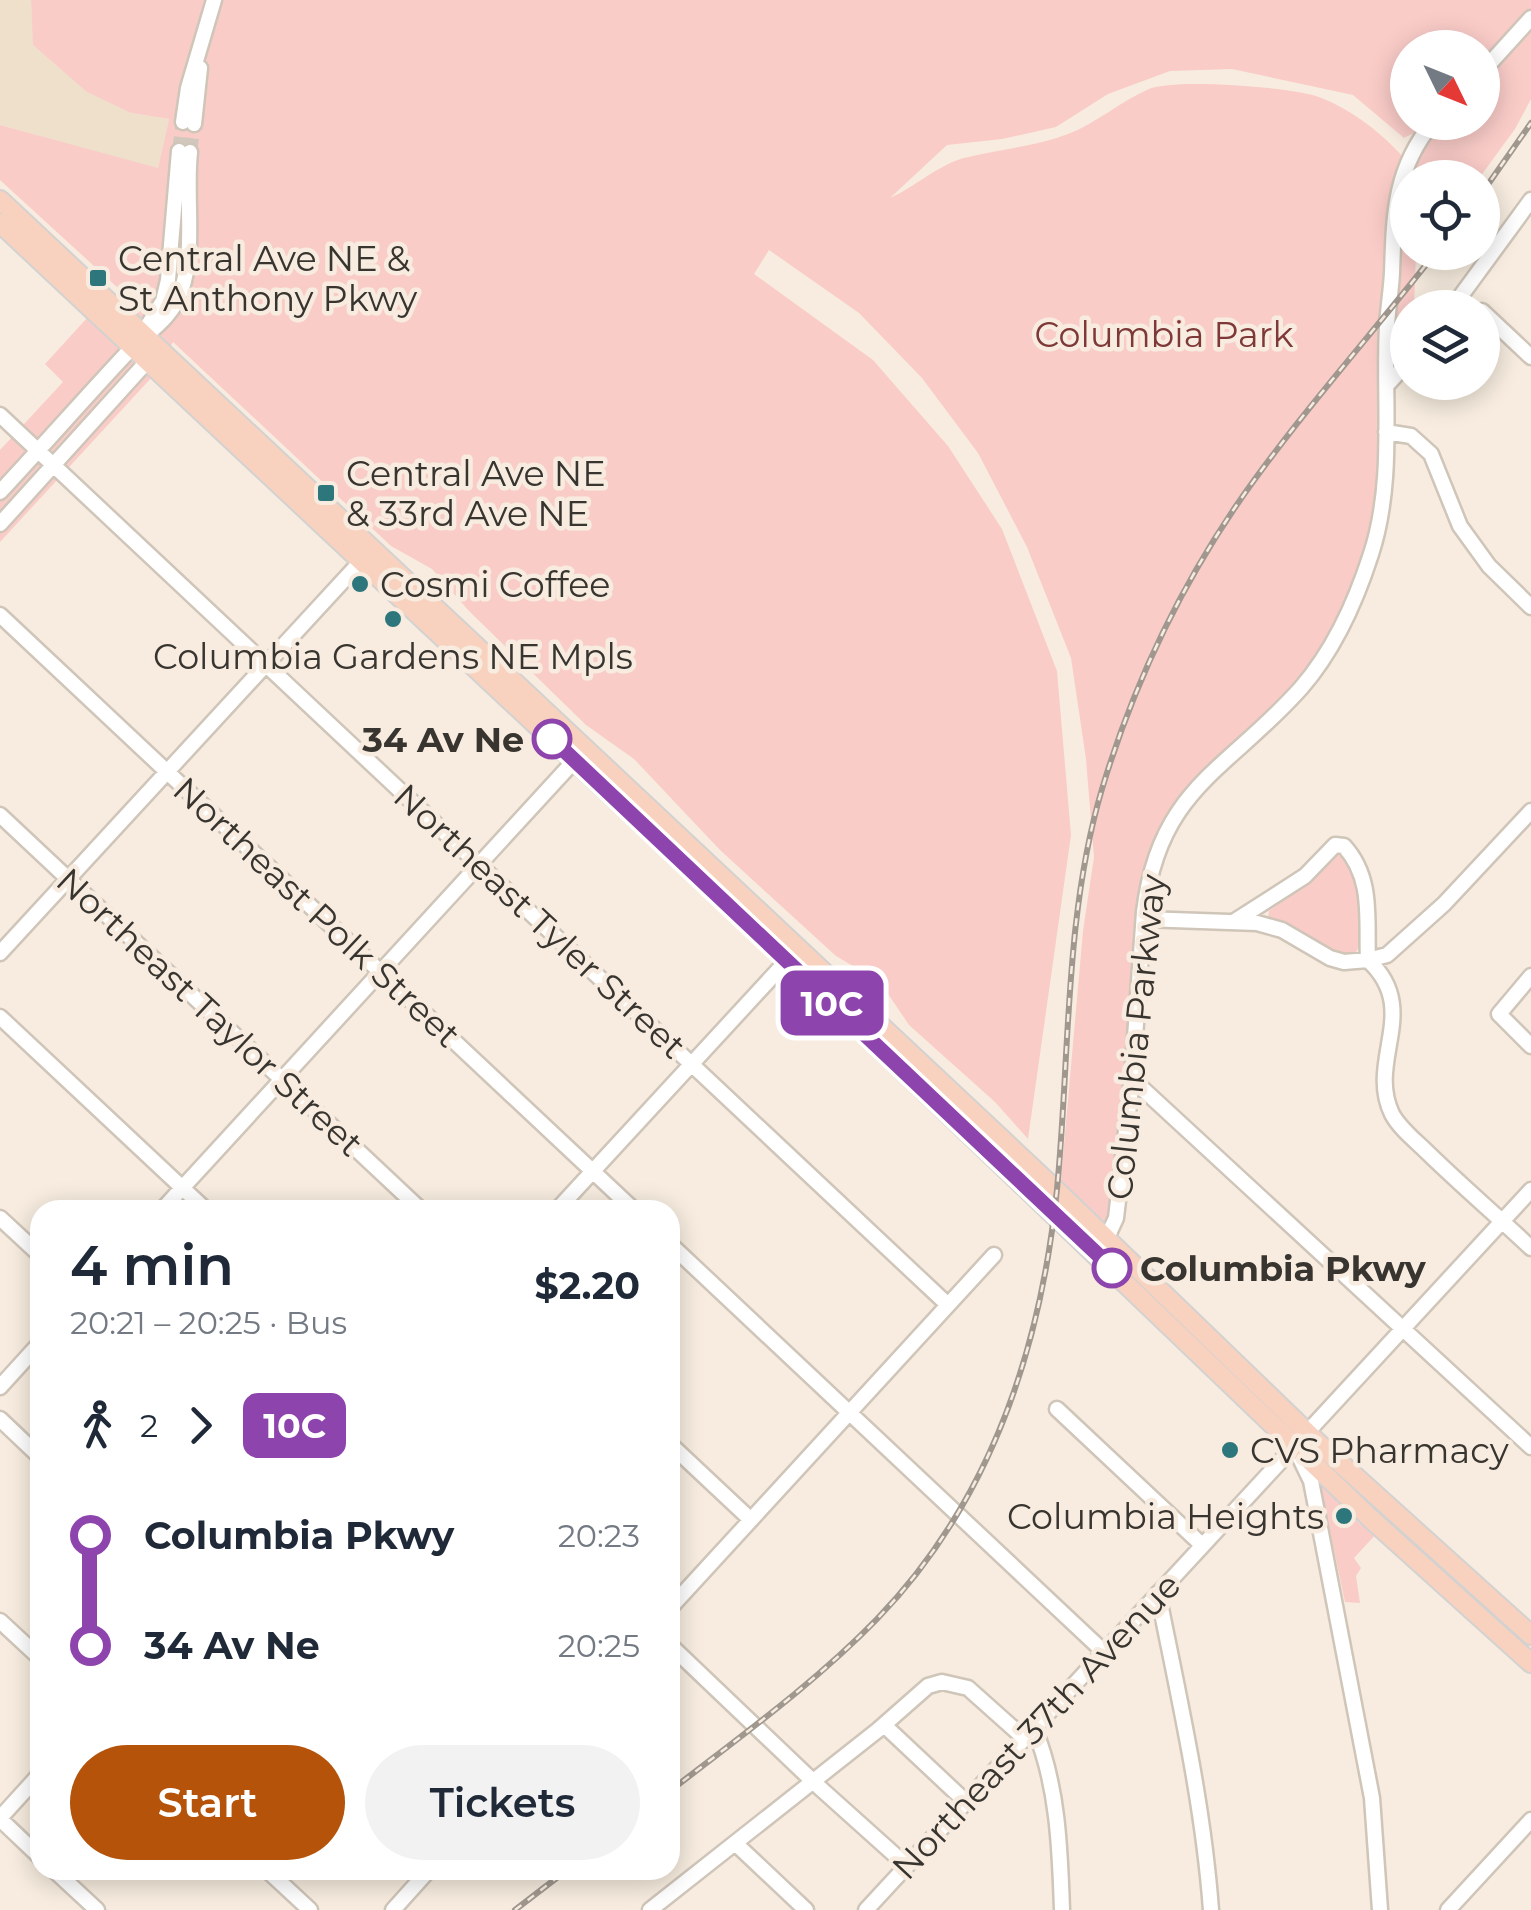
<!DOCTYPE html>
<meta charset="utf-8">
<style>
body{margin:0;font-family:Montserrat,sans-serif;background:#f2f2f3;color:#1f2937;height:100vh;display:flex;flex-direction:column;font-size:38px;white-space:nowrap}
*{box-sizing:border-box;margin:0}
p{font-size:32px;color:#747a83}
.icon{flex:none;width:55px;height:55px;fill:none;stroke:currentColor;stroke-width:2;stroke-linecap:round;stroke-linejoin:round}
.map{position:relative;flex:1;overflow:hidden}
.details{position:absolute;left:30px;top:1200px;width:650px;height:680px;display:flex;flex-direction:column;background:#fff;border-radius:30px;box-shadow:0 5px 25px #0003}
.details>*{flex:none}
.badge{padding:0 20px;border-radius:15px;font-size:35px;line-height:65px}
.needle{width:65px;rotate:133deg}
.buttons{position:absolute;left:1390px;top:30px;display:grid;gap:20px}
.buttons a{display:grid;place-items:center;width:110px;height:110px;border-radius:50%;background:#fff;box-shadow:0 5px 25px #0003;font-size:50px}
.map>.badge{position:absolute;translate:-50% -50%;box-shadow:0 0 0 5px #fff}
.legs{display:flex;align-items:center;gap:15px;height:110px;padding:0 40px;font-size:32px}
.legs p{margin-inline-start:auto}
.overview{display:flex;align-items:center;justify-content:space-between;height:170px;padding:0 40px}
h1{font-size:55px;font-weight:600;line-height:75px}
.primary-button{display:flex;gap:20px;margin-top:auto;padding:20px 40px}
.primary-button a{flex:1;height:115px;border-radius:60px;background:#b45309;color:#fff;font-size:40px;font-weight:600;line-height:115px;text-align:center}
.primary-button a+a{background:#f2f2f3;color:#1f2937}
ul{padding:0 40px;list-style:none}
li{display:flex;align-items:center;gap:35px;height:110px;font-size:38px}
li i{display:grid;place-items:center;width:15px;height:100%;margin:0 12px;background:currentColor}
li i::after{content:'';width:25px;height:25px;margin:-12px;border:8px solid;border-radius:50%;background:#fff}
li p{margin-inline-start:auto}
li:first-child i{background:linear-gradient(#0000 50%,currentColor 0)}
li:last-child i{background:linear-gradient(currentColor 50%,#0000 0)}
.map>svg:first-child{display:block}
</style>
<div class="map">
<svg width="1531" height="1910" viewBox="0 0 1531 1910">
<rect width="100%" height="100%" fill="#f7ecdf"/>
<path fill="#efe0cc" d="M0 0H31L34 45 131 113 169 119 158 169 0 125Z"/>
<path fill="#faccc8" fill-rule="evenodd" d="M31 0H1531V99L1515 129 1480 177 1408 178V252L1416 253 1414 307 1408 308 1407 353 1378 394 1376 499 1371 530 1353 590 1326 643 1279 703 1176 802 1149 854 1141 896 1112 1217 1104 1222H1096L1060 1190 1083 931 1094 857 1086 759 1071 658 1027 547 978 453 922 378 859 313 769 250 754 274 873 360 948 446 1002 529 1057 671 1071 835 1028 1139 995 1102 909 1025 880 982 836 956 720 850 634 759 586 725 468 610 432 569 391 546 173 342 153 376 0 542V450L63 382 45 364 88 317 111 338 141 309 0 180V125L158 168 169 119 131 113 87 92 33 45ZM1408 48H1482V122L1444 123 1403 157C1381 132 1348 107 1316 96 1289 87 1174 78 1149 89 1121 101 1097 123 1068 134 1034 147 999 149 964 158 938 165 915 187 890 198L947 145 1002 139 1056 127 1108 94 1170 71 1232 69 1353 95 1404 138 1434 123 1408 122Z
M1336 854 1345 855C1360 875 1372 937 1353 956L1332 954 1306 934 1268 918 1269 911 1312 879Z
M1319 1480 1360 1524 1378 1532 1354 1558 1361 1568 1356 1576 1360 1603 1345 1602Z"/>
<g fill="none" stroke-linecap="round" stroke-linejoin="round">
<path stroke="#d1c7bc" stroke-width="14" stroke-dasharray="14 7" stroke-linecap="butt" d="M179 151 183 122
M190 152 194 124"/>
<g stroke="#cfc5b8" stroke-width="19">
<path id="minor" d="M1482 72 1531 18
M183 122 188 88 214 0
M194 124 200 68
M1452 308 1531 200
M1482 311 1531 357
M148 325 163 301 168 280 179 151
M1387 385 1408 362
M0 415 948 1305
M1386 432 1411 436 1431 454 1460 526 1489 566 1531 607
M0 492C42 447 83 400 126 354 145 333 171 321 181 291 196 249 185 197 190 152
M0 524 152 356
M0 615 634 1210
M0 815 421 1210
M1144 919 1257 923 1282 930 1330 958 1344 962 1368 960 1387 955 1444 904 1531 811
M1235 921 1305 876 1335 845 1344 846C1374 879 1366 920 1368 960 1422 1010 1366 1060 1392 1114 1400 1129 1416 1141 1428 1153 1462 1186 1497 1216 1531 1248
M0 953 365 557
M1531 976 1499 1014 1531 1046
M0 1017 206 1210
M1132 1079 1531 1447
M162 1210 575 760
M557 1210 794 953
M0 1218 40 1255
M670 1244 1104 1652
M1104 1244 1116 1218 1132 1079 1144 912C1159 788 1227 771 1301 688 1334 650 1356 601 1371 554 1395 481 1383 400 1387 326 1388 308 1391 291 1392 273 1394 214 1394 170 1433 122
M0 1387 40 1343
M1057 1409 1202 1545
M0 1419 40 1457
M670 1444 751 1520
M1296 1450 1311 1481 1372 1798 1380 1910
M1158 1593C1179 1699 1203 1802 1211 1910
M670 1608 994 1255
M0 1621 40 1658
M670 1645 819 1787 907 1866
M884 1725 966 1802
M1034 1728C1058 1785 1060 1850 1062 1910
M0 1818 40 1774
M0 1819 40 1857
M735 1843 806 1910
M54 1870 97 1910
M267 1870 310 1910
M393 1910 429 1870
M650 1910 878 1730 928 1686 942 1682 968 1688 1024 1738
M866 1910 1531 1190
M1448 1910 1531 1820"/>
</g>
<g stroke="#d3d2d1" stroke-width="22">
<path id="major" d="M0 200 1057 1191 1318 1443 1531 1635
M0 223 797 969 1370 1518 1531 1663"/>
</g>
<use href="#minor" stroke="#fff" stroke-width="14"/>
<use href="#major" stroke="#f8d2bf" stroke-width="18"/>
<g stroke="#a0988f" stroke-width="6">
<path id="rail" d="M1482 193 1531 123
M670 1791C741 1736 815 1683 877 1619 990 1502 1041 1349 1057 1189 1070 1057 1064 917 1102 789 1132 689 1177 593 1236 506 1297 417 1370 337 1436 252
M515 1910 567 1870"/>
</g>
<use href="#rail" stroke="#f7ecdf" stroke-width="2.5" stroke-dasharray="8" stroke-linecap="butt"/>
</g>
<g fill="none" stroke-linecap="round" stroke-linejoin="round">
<g stroke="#fff" stroke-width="22">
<path id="line-1" d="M552 739 1112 1268"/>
</g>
<use href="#line-1" stroke="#8e44ad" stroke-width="15"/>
</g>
<g fill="#2d767c" stroke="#f7ecdf" stroke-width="4">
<rect x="88" y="268" width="20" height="20" rx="5"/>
<rect x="316" y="483" width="20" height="20" rx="5"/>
<circle cx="360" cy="584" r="10"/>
<circle cx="393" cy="619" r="10"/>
<circle cx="1230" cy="1450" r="10"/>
<circle cx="1344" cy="1516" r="10"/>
</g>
<g fill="#fff" stroke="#8e44ad" stroke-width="5">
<circle cx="552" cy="739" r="18"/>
<circle cx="1112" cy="1268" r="18"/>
</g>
<g text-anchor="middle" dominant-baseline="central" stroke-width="9" stroke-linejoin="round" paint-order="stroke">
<g font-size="35" fill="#38342f" stroke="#f7ecdf" text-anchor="start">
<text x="118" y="258">Central Ave NE &amp;<tspan x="118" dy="40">St Anthony Pkwy</tspan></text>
<text x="346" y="473">Central Ave NE<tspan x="346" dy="40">&amp; 33rd Ave NE</tspan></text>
<text x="380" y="584">Cosmi Coffee</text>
<text x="393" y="656" text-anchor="middle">Columbia Gardens NE Mpls</text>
<text x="1250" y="1450">CVS Pharmacy</text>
<text x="1324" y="1516" text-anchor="end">Columbia Heights</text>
</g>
<g font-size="35" fill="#7e3837" stroke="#f7ecdf">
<text x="1164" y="334">Columbia Park</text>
</g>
<g font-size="35" font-weight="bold" fill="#38342f" stroke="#f7ecdf" text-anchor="end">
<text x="524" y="739">34 Av Ne</text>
<text x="1140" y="1268" text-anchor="start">Columbia Pkwy</text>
</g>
<g font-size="35" fill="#38342f" stroke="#f7ecdf">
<text transform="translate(317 912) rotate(43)">Northeast Polk Street</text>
<text transform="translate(540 921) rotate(43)">Northeast Tyler Street</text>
<text transform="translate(210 1012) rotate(43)">Northeast Taylor Street</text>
<text transform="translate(1136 1037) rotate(-84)">Columbia Parkway</text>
<text transform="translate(1036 1726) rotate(-47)">Northeast 37th Avenue</text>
</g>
</g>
</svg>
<div class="buttons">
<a><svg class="needle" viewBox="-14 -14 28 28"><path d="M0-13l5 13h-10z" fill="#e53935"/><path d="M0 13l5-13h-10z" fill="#747a83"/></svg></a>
<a><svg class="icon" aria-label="locate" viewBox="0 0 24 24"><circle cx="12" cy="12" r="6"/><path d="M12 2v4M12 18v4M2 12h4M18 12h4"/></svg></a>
<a><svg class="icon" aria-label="layers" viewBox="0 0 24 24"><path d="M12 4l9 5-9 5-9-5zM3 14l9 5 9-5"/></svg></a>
</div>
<b class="badge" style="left:832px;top:1003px;background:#8e44ad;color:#fff">10C</b>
<section class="details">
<div class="overview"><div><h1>4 min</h1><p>20:21 – 20:25 · Bus</p></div><b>$2.20</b></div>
<div class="legs"><svg class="icon" aria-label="walk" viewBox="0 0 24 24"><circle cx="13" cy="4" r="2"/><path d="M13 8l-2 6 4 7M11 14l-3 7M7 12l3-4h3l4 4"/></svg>2<svg class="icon" aria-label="forward" viewBox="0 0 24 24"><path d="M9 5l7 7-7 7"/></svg><b class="badge" style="background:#8e44ad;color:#fff">10C</b></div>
<ul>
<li><i style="color:#8e44ad"></i><b>Columbia Pkwy</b><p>20:23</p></li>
<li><i style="color:#8e44ad"></i><b>34 Av Ne</b><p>20:25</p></li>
</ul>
<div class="primary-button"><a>Start</a><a>Tickets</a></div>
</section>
</div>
